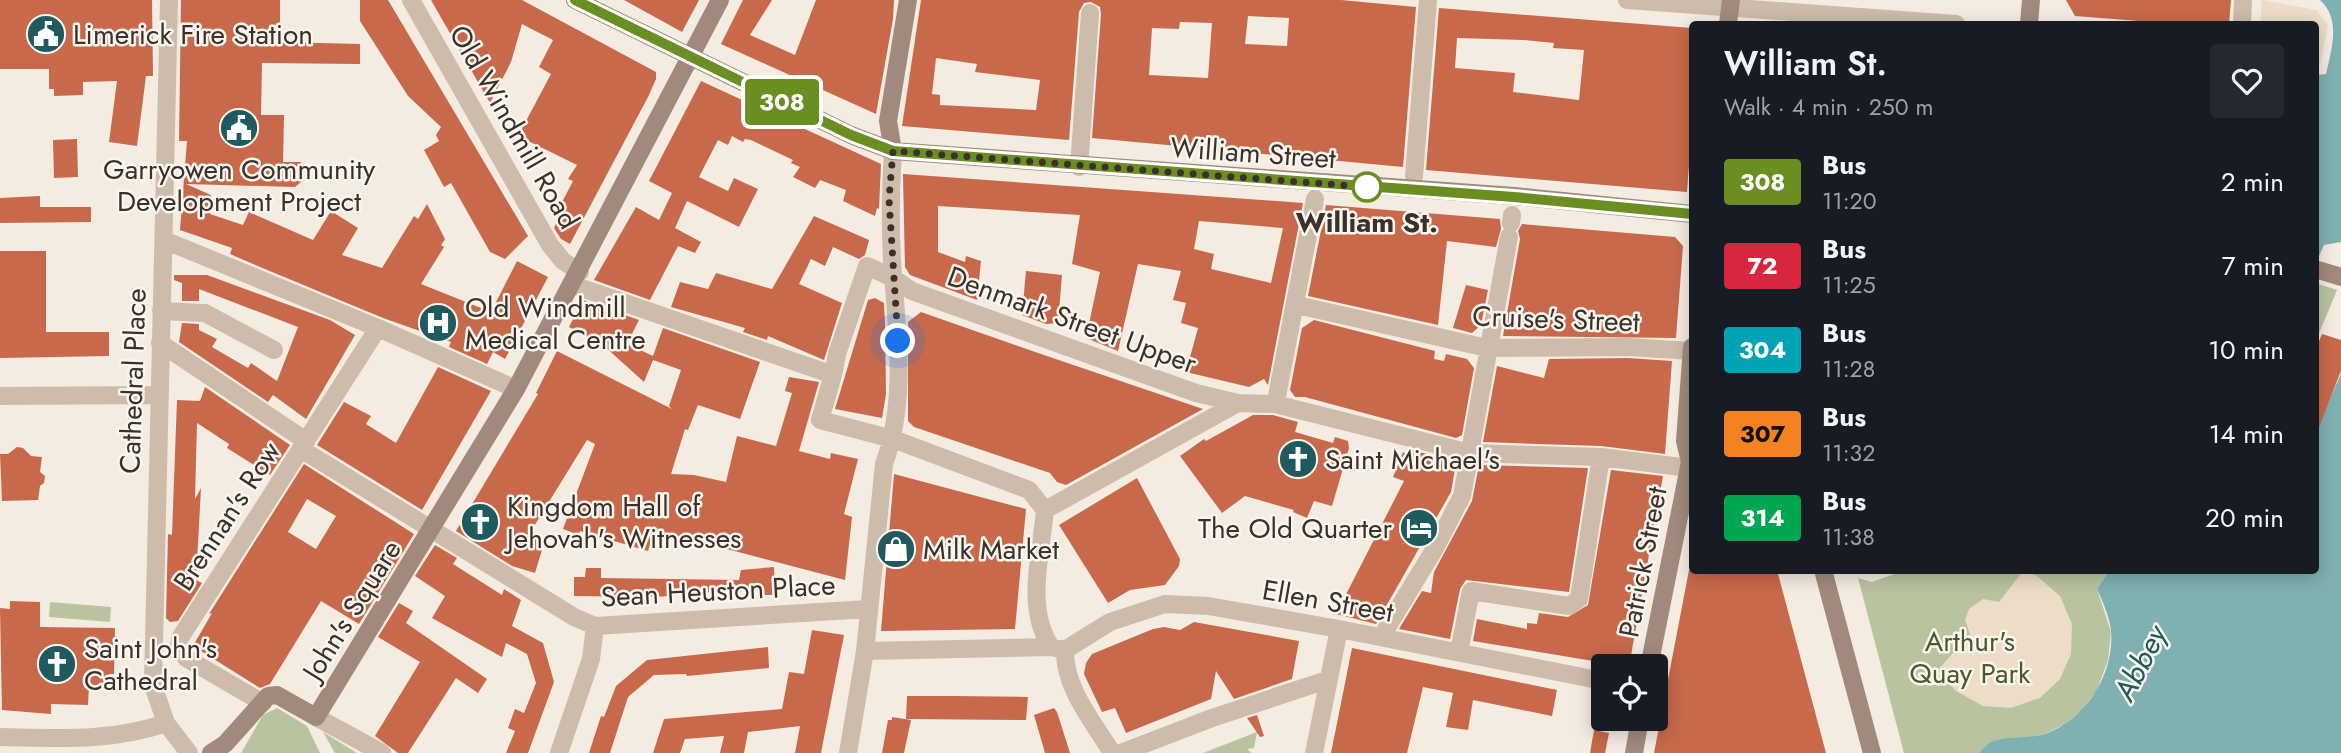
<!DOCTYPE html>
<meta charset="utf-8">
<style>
body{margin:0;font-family:Jost,sans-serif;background:#242831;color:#f1f3f6;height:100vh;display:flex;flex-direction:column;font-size:26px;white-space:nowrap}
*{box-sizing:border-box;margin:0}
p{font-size:23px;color:#9ea1a6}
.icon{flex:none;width:38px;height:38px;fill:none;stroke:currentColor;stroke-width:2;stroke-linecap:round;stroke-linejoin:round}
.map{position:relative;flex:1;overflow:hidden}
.sheet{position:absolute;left:1689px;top:21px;width:630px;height:553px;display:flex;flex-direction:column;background:#171b24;border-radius:7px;box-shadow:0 4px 18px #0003}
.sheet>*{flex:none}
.badge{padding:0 14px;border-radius:5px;font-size:24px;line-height:46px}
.buttons{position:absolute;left:1591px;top:654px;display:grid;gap:14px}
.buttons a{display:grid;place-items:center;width:77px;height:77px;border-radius:7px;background:#171b24;box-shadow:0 4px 18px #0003;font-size:35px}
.you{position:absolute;width:35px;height:35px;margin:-18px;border:5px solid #fff;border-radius:50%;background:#1a73e8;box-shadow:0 0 0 10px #1a73e833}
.map>.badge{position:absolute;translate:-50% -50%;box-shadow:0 0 0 4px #fff}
.round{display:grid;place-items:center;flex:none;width:74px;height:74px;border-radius:7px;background:#242831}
.head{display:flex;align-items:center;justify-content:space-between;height:119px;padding:0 35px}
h1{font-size:33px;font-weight:600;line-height:52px}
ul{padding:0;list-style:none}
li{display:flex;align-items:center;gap:21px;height:84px;padding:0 35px}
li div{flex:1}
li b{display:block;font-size:26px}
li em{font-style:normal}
li .badge{min-width:77px;font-weight:700;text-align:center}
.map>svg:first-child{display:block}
</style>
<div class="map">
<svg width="2341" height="753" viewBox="0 0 2341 753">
<rect width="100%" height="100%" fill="#f4ebe1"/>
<path fill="#b8c4a0" d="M2315 283 2337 290 2315 343Z
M1905 570 2109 571 2097 589 2111 632 2108 660 2097 690 2082 710 2065 724 2045 734 2023 739 1991 742 1979 753H1904L1858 578 1872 582Z
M50 602 111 607 110 622 49 617Z
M277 708 307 726 320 753H241L263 715Z
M323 732 357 753H335Z
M1257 732 1254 748 1247 749 1252 753H1203Z"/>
<path fill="#ecdcc8" d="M2262 0 2316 10 2328 25 2320 65H2315V24H2260Z
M2023 571 2037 576 2060 596 2072 624 2071 654 2060 679 2040 698 2011 708 1983 706 1956 691 1937 671 1970 634 1965 620 1969 609 1983 599 1999 602Z"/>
<path fill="#7fb0b2" d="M2320 0H2341V242L2324 245 2315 265V75L2326 74C2332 48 2341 19 2320 0Z
M2341 374V753H1979C1982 750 1987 744 1991 742 2003 736 2029 739 2045 734 2085 720 2115 674 2111 630 2109 616 2103 602 2097 589L2109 571 2315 570V433Z"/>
<path fill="#c8694b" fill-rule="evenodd" d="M0 0H152L153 76H146L137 146 109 142 117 81 83 82V95L54 96V89H49V69H0Z
M181 0H280V42L360 44V64L262 63 261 115H284L283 162H301V182L295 187 186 184 211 195 210 214 243 225 249 212 313 240 331 211 358 228 342 255 382 268 414 216 418 219 427 204 445 239 441 245 444 247 421 284 491 312 517 261 548 277 505 359 493 352 487 364 449 347 451 342 383 318 253 264 230 254 232 248 180 230 187 141H179Z
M360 0H388L528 236 505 259 490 252 451 183 444 187 424 150 439 141 436 135 441 127 408 96 360 21Z
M431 0H522L656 72V79L648 97 570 244 561 239 554 228 561 213 558 210 573 181 568 179 577 165 518 136 551 74 539 67 553 40 522 24 511 62 490 103Z
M624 0H699L682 32Z
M743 0H772L750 35 795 55 816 0H894L893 19 876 114 721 44Z
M921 0H1341L1416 7 1403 167 1092 138 1101 14 1100 7 1091 2 1084 3 1079 12 1069 140 902 126ZM1248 16 1289 18 1287 46 1245 44ZM1180 22 1212 23 1208 78 1149 75 1152 28 1179 29ZM936 58 977 64 975 72 1040 80 1036 110 940 105V95L932 94Z
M2066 0H2231L2229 24H2177L2075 16Z
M1439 8 1692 28V125L1687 192 1426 170ZM1457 38 1523 40 1554 43 1553 48 1584 50 1579 100 1513 92 1515 73 1455 68Z
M701 81 881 164 879 209 877 208 875 216 843 201 846 190 820 180 815 188 793 177 800 167 791 163 793 160 751 140 745 139 743 142 732 136 728 145 718 140 699 177 728 191 734 178 758 189 739 227 687 201 675 228 701 242 695 253 678 246 650 300 594 280 636 207 659 220 672 193 649 181Z
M77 139 78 177 54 178 53 140Z
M903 174 1303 203 1268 385 1264 379 1249 387 1186 372 1198 328 1181 323 1186 303 1173 300 1181 271 1138 264 1118 351 1086 338 1100 272 1072 264 1080 215 938 206V252L965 262 966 256 981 261 977 300 910 275 905 267ZM1199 221 1283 228 1271 283 1211 269 1214 254 1194 249Z
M40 196V207H91V222L0 223V198Z
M1326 205 1500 219 1501 229 1496 247 1447 241 1438 325 1308 296Z
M814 216 869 240 865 255 859 259 833 247 825 266 811 259 799 284 842 303 824 360 768 336 767 340 743 332 745 328 671 307 680 282 708 289 716 273 772 289Z
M1522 224 1675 237 1683 246 1676 338 1503 336 1520 239 1518 231Z
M0 251H46V332H109V356L0 358Z
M1026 271 1062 275 1058 323 1046 324 1022 315Z
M174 275H207L330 320 355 335 306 419 273 395 268 402 179 342 182 323 199 324V330L217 339 212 347 248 368 251 363 277 381 298 327 199 289V301H182V283L174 280Z
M1466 285 1488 290 1481 325 1472 333 1453 328Z
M875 298 884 303 885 324 886 394 882 418 835 409 868 300Z
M583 300 639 320 627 344 653 356 663 328 760 362 740 419 698 405 688 430 685 429 671 474 694 475 726 482 737 436 776 446 792 393 785 391 789 377 819 382 799 451 830 459 831 453 858 459 844 514 852 517 845 580 654 530 648 551 580 531 579 535 563 529 595 444 587 440 528 536 545 540 535 573 512 566 456 531 538 394 536 393 557 351 672 409 669 406 681 370 653 360 644 382 603 345 569 327Z
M921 312 1041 354 1203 409 1066 485 1057 482 1050 473 914 427 908 421V322Z
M1314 320 1435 351 1434 359 1444 361 1446 354 1467 359 1474 368 1462 435 1456 438 1305 397H1295L1290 390 1302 328Z
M2322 334 2341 340V371L2316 435 2315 351Z
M1628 358 1672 361 1665 454 1601 446 1483 442 1497 366 1544 378 1549 359Z
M438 367 491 391 422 510 317 445 344 402 371 416 366 424 396 443Z
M205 387 290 445 270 475 227 448 229 444 197 423 195 499 201 488 196 580 202 583 178 621 170 622 166 618 168 534 172 535 177 400 200 401Z
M1253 415H1273L1298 422 1295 432 1333 443 1335 437 1348 441 1349 448 1332 506 1314 501 1307 518 1293 512 1294 510 1245 496 1222 513 1180 456 1204 439 1206 441Z
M17 447 23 448 31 456 42 457 40 472 45 476 44 483 40 486 38 500 2 501 0 454H8Z
M1411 450 1452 460 1455 469 1451 492 1376 624 1336 614 1404 481 1393 477 1403 452 1409 455Z
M304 464 414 534 359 624 321 601 270 684 260 688 193 646 212 613 209 614ZM307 499 336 516 316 549 288 532Z
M1479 465 1588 468 1569 592 1466 580 1460 589 1450 639 1399 629 1422 591 1431 593 1434 572 1472 501Z
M1611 470 1663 476 1629 667 1473 641 1477 619 1527 629V623L1537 624 1539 613 1568 617 1588 605Z
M894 474 1026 509 1015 629 881 631Z
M1137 478 1180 559 1179 566 1165 585 1130 590 1108 603 1059 525Z
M435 545 457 558 453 564 502 595 504 589 521 600 512 626 543 643 554 682 528 753H506L515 731 508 728 515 709 524 713 536 683 527 654 506 643 502 657 432 618 445 596 415 576Z
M774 567 775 595H760V588L656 597 574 596V577H585L586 568H601V578L739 580 741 570Z
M1689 570H1777L1826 753H1654Z
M10 601 40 602V627L115 628 114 674H109V687L89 686 88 705 51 704V714L2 710 0 608 10 609Z
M399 603 413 611 406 623 487 679 478 693 456 678 408 753H398L375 736 420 662 378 637Z
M1194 622 1299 641 1292 679 1234 699 1216 671 1211 699 1126 733 1115 708 1102 712 1084 674 1086 663 1092 654 1153 629 1164 627 1180 630Z
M812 630 844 635 821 753H795L800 726 748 732 744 753H720L724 736 685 739 680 753H653L664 719 782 709 789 672 804 674Z
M768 647 769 668 687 676 686 674 654 675 628 697 610 753H589L601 716 604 717 616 686 647 660Z
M1352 648 1557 690 1552 716 1473 700 1468 730 1446 727 1453 693 1423 687 1407 753H1331Z
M907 696H953L1028 697 1026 720 906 719Z
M1054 708 1057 712 1070 753H1045L1034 715Z
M1257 715 1264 736 1260 737 1247 718Z
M892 717 911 720 904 753H882L888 720H892Z
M1594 730 1609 733 1605 753H1590Z"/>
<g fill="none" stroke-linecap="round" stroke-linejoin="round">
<path stroke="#cdbbac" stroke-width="18" d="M169 0 153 685 166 723 189 753
M411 0 550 245 563 261 580 272
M1627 0 1956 24
M2242 24 2243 0
M1079 167 1090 13
M1414 176 1428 0
M1511 223 1512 215
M164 240 378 328 516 389
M573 285 833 375 820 420 893 439 1029 490 1045 510
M1297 305 1487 348 1628 347 1692 351
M161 311 205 313 274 350
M160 343 306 441
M833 375 837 354 867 266 893 278 912 291 1196 393 1238 403 1275 404 1470 453 1601 457 1689 468
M0 396 158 395
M1277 396 1315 199
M301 449 574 617 595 626 868 609
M1045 510 1238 403
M1045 510C1041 555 1025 608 1051 647
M1386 629 1434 550 1462 496 1509 237
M1065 650C1064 688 1093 721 1112 753
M865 651 1051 647 1065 650 1110 622 1165 604 1208 606 1339 629 1603 681
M1459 652 1471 591 1569 606 1579 599 1601 457
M263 703 186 658 179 645 180 638 378 328
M316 717 382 753
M0 737C57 738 112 742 166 723
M559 753 591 659 595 626
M848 753 865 651 884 464C906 404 898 338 893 276 890 234 890 193 893 151
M1121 753 1212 718 1327 680
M1314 753 1339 629"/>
<path stroke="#a18a7d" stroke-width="18" d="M575 0 851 135 893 151 1514 196 1692 214
M1728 24 1731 0
M2029 24 2031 0
M893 151 888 121 908 0
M2315 269 2341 277
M1823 570 1872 753
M1649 667 1690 462 1685 441 1692 347
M211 753 225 744 268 696 277 695 316 717 516 389 720 0
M1634 753 1640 719"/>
</g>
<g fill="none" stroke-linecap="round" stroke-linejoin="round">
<g stroke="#fff" stroke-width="16">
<path id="line" d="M575 0 851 135 893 151 1514 197 1692 214"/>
</g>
<use href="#line" stroke="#6b8e23" stroke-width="10"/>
<path stroke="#3b302b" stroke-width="7" stroke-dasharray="0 12.6" d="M898 341 889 199 893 151 1367 187"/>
</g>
<defs>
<g id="civic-disc" transform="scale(2.0125)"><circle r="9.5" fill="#1f5a5e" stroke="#fbf5ee"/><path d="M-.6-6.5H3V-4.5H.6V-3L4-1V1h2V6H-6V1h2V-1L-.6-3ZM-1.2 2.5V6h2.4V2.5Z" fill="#fff"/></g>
<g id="hospital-disc" transform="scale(2.0125)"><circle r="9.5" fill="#1f5a5e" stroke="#fbf5ee"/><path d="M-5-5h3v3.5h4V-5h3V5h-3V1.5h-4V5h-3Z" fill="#fff"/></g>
<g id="church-disc" transform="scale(2.0125)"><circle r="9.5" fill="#1f5a5e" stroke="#fbf5ee"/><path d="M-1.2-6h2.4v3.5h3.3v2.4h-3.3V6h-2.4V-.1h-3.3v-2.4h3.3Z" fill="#fff"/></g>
<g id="hotel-disc" transform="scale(2.0125)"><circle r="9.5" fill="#1f5a5e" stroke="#fbf5ee"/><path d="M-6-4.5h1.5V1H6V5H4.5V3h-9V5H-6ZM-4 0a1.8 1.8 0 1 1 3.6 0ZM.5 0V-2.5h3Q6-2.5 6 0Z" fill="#fff"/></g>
<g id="shop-disc" transform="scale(2.0125)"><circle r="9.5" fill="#1f5a5e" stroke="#fbf5ee"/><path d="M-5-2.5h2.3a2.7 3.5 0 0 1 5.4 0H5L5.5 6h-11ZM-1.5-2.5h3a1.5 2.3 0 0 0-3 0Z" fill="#fff"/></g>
</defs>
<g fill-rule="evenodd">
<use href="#civic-disc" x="46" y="34"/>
<use href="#civic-disc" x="239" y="128"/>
<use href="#hospital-disc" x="438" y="323"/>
<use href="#church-disc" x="1298" y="459"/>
<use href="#church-disc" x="480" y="522"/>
<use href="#hotel-disc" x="1419" y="528"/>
<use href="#shop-disc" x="896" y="549"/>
<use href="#church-disc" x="57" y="664"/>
</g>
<circle fill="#fff" stroke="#6b8e23" stroke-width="3.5" cx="1367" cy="187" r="14"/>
<g text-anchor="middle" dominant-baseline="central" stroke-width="5" stroke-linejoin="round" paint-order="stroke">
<g font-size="28" fill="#3b302b" stroke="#fbf5ee" text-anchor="start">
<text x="73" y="34">Limerick Fire Station</text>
<text x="239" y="169" text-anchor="middle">Garryowen Community<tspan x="239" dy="32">Development Project</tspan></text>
<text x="465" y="307">Old Windmill<tspan x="465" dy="32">Medical Centre</tspan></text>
<text x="1325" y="459">Saint Michael's</text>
<text x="507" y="506">Kingdom Hall of<tspan x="507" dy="32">Jehovah's Witnesses</tspan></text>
<text x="1392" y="528" text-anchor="end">The Old Quarter</text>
<text x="923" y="549">Milk Market</text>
<text x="84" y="648">Saint John's<tspan x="84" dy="32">Cathedral</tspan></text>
</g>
<g font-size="28" fill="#3b302b" stroke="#fbf5ee">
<text transform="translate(514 127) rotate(60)">Old Windmill Road</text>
<text transform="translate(1253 153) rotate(4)">William Street</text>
<text transform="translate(1556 319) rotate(2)">Cruise's Street</text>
<text transform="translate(1072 320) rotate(20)">Denmark Street Upper</text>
<text transform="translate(133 381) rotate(-88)">Cathedral Place</text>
<text transform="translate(227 516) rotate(-57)">Brennan's Row</text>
<text transform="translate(1643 562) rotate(-79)">Patrick Street</text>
<text transform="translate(718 591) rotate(-3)">Sean Heuston Place</text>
<text transform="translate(1328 601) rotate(10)">Ellen Street</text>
<text transform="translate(352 610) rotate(-58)">John's Square</text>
</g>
<g font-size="28" font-weight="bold" fill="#3b302b" stroke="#fbf5ee">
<text x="1367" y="222">William St.</text>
</g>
<g font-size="28" fill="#4a5a2e" stroke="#fbf5ee">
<text x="1970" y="641">Arthur's<tspan x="1970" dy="32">Quay Park</tspan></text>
</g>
<g font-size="30" font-style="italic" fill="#1f5a5e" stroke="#fbf5ee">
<text transform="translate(2140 663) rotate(-63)">Abbey</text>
</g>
</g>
</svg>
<div class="buttons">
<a><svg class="icon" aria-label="locate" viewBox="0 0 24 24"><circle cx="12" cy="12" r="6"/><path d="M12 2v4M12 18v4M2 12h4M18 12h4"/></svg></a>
</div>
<div class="you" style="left:898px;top:341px"></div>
<b class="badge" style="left:782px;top:102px;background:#6b8e23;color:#fff">308</b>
<section class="sheet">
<div class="head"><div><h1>William St.</h1><p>Walk · 4 min · 250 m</p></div><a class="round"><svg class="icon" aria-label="heart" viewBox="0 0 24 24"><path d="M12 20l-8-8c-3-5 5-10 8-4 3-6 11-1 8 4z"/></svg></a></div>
<ul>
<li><span class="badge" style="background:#6b8e23;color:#fff">308</span><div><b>Bus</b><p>11:20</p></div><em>2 min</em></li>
<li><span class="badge" style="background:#d7263d;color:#fff">72</span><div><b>Bus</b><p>11:25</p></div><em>7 min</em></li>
<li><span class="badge" style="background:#00a3b4;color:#fff">304</span><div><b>Bus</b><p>11:28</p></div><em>10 min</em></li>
<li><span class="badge" style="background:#f58220;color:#111">307</span><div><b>Bus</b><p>11:32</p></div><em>14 min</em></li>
<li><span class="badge" style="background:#00a651;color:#fff">314</span><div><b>Bus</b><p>11:38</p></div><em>20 min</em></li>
</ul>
</section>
</div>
